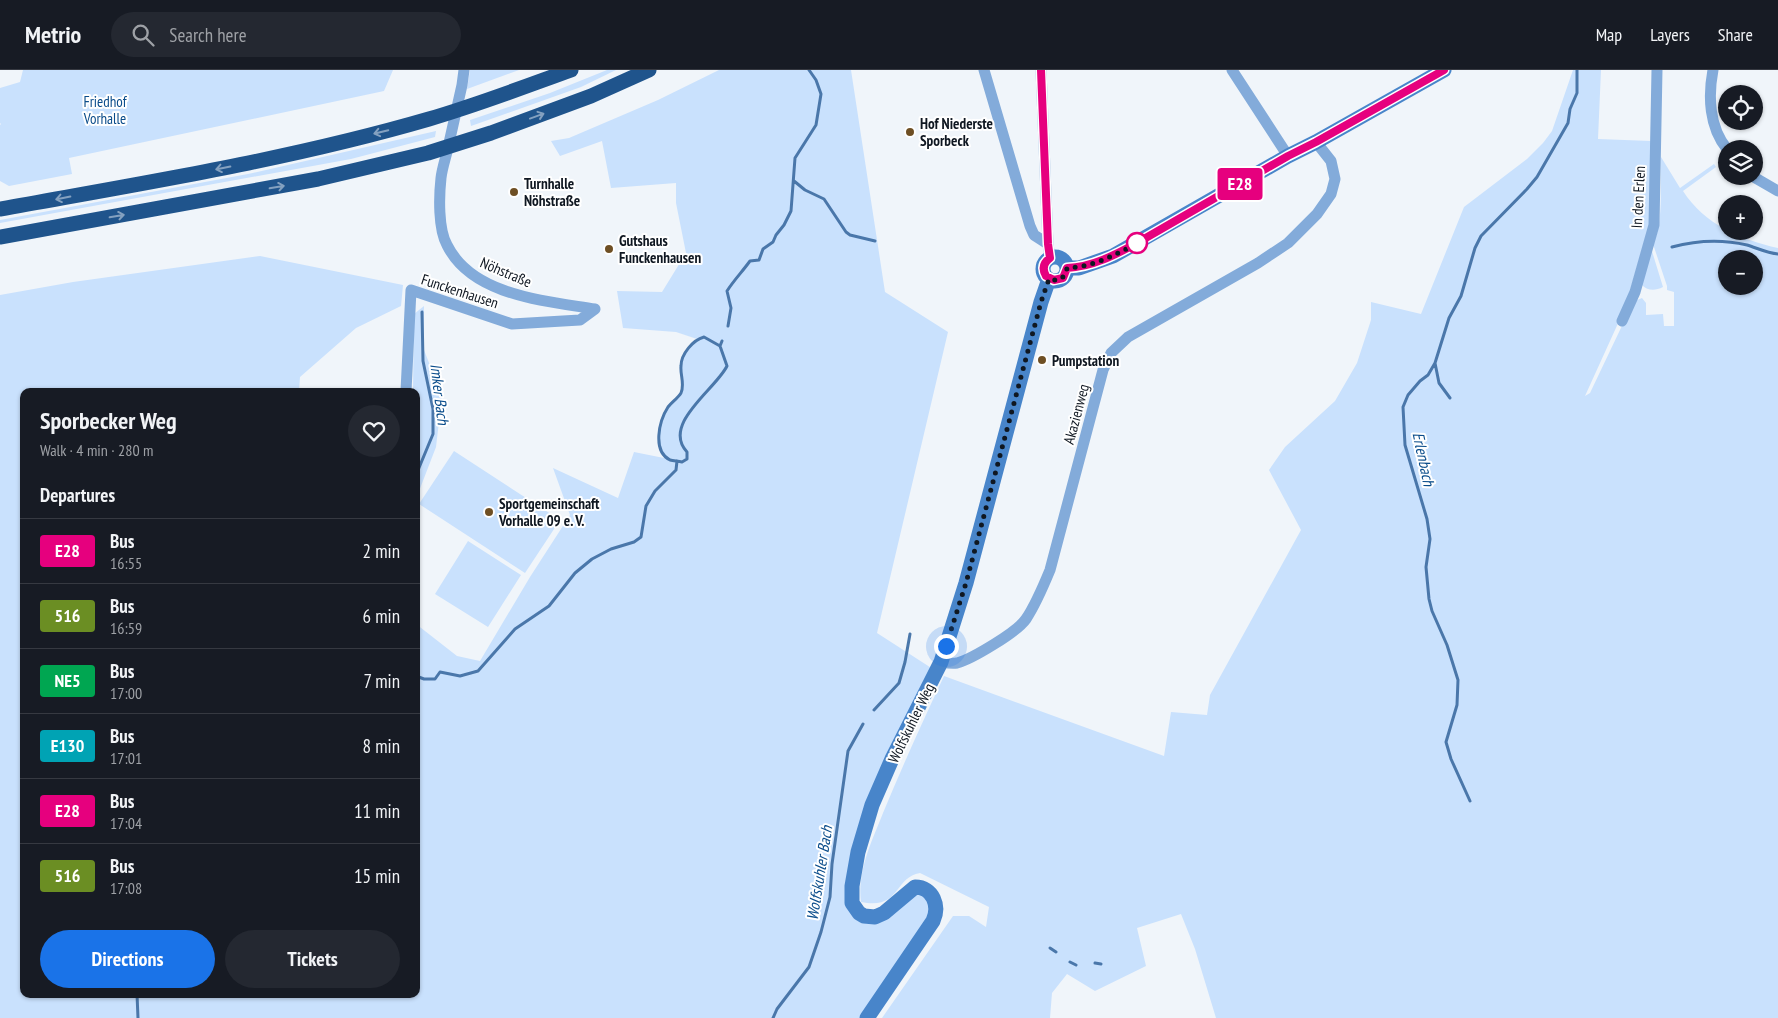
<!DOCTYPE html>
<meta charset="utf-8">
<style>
body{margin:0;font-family:"PT Sans Narrow",sans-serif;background:#242831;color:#f1f3f6;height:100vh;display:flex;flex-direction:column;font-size:19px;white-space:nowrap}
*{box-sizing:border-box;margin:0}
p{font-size:16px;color:#9ea1a6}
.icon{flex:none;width:28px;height:28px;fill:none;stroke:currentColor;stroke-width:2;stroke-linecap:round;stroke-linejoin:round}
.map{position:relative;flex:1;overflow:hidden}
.sheet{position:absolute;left:20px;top:318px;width:400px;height:610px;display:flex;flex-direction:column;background:#171b24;border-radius:10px;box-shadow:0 1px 4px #0004}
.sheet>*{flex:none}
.badge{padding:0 10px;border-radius:4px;font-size:18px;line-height:32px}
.buttons{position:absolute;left:1718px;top:15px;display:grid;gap:10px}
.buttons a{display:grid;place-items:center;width:45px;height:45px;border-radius:50%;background:#171b24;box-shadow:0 1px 4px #0004;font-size:25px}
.you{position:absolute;width:25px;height:25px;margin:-12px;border:4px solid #fff;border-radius:50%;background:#1a73e8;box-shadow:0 0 0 8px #1a73e833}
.map>.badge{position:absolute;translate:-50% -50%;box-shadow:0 0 0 2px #fff}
h2{padding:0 20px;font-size:19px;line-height:45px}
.round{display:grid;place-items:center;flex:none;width:52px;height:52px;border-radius:26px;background:#242831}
.head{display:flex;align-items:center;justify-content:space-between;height:85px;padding:0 20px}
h1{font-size:24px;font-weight:600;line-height:38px}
.cta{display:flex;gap:10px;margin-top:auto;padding:10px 20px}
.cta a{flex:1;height:58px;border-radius:30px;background:#1a73e8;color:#fff;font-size:20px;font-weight:600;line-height:58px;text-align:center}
.cta a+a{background:#242831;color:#f1f3f6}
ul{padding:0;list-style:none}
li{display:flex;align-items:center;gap:15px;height:65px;padding:0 20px;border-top:1px solid #363941}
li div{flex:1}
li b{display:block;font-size:19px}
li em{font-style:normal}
li .badge{min-width:55px;font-weight:700;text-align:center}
header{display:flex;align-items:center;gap:30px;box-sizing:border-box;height:70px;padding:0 25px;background:#171b24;border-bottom:1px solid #363941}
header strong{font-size:24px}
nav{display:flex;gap:28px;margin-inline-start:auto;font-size:18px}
.search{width:350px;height:45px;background:#242831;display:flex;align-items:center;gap:12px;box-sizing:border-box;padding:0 18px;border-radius:28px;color:#9ea1a6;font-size:19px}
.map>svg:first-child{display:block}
</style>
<header>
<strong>Metrio</strong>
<div class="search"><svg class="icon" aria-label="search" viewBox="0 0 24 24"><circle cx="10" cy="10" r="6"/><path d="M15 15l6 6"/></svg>Search here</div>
<nav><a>Map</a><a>Layers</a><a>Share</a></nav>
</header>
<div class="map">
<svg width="1778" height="948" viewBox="0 0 1778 948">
<rect width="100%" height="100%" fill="#f0f5fa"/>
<path fill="#c9e1fd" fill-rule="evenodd" d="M23 0H393L384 21 69 88 72 104 9 116 0 111V55L1 54 0 53V18L20 12Z
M470 0H519L467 19Z
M607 0H616L581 17 471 56 470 50 550 23Z
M719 0H851L885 222 948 262 877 563 936 601 892 689 852 816 864 846 915 817 937 839 867 948H0V225L73 212 260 186 403 215 401 236 356 258 300 307 299 321H24V924H416V554L457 586 480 591 530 507 570 445 553 398 618 428 634 382 669 389C667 387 663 385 662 381 656 369 660 348 668 337 672 332 679 328 681 322 685 313 680 305 681 295 682 284 690 277 697 269L676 262 623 258 617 221 662 222 686 183 676 133V113L611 118 602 71 560 86 551 71 569 68 658 30Z
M1573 0H1601L1598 69 1651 71V148L1625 238 1585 326 1590 323 1629 241 1635 231 1642 228 1646 233V245L1663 244 1664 256H1674V222L1667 220V216L1653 174C1664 154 1660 110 1661 87L1680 118 1714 94 1716 97 1683 121C1704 154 1741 170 1778 178V948H1216L1195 879 1181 844 1137 858 1146 896 1095 921 1067 904 1052 923 1050 948H882L953 846H969L986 857 989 837 920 803C893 808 901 840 861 832 857 801 872 771 883 743 902 697 923 651 944 606L1164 686 1171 642 1207 645 1210 625 1301 460 1269 400 1285 377 1335 331 1357 293 1371 250V232L1421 244 1464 137 1527 89 1543 73 1552 61ZM1726 189H1754V216H1726Z
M436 61 435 67 351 89 0 153V150L248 104Z
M1651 178 1663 217C1655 221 1648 221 1642 215Z
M424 236V280L442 326 436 377 416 429V321H413L414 244Z
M454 381 560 450 525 503 419 434Z
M468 471 521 505 488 557 435 524Z"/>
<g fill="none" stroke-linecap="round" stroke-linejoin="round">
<path stroke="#4a77aa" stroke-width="3" d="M794 111 805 120 824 129 846 162 850 165 875 171
M1672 177C1698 170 1721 169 1747 175 1757 178 1767 183 1778 184
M728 256 731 238 727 221C734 210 742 202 750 191L759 190 763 179 773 172 776 165 784 155 791 141 795 88 816 55 821 24 816 10 809 0
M720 276 727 296C716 319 661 354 687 382V389L682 392C678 391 674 391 670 390 652 381 659 351 668 337 672 332 678 328 681 323 685 314 680 305 681 296 681 284 693 270 704 267L720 276 722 271
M1435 293 1439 313 1450 328
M416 405 433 364V339L423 291 422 242
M416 606 424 609H435L440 602 460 606 478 601 515 559 549 536 575 503 592 489 611 479 634 472 641 467 646 436 655 421 676 400 677 391
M874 640 899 613 905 592 910 564
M1470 731 1451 689 1446 672 1457 635 1458 610 1447 575 1432 541 1429 529 1426 497 1430 469 1427 449 1405 375 1403 337 1408 325 1420 311 1428 305 1435 293 1449 248 1461 226 1475 178 1481 166 1527 119 1537 107 1568 53 1570 39 1577 23V0
M1050 878 1056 882
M1070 892 1076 895
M1095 893 1101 894
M137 924 138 948
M773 948 777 939 809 897 821 862 830 827 832 794 848 681 863 654"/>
<path stroke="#83abda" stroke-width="11" d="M464 0 462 15C457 37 452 60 447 82 445 90 442 99 441 108 439 126 438 159 447 175 472 226 546 231 595 239
M984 0 1030 156 1034 165 1048 174
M1041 0 1048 174 1050 188
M1232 0 1288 86
M1713 0C1708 26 1709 57 1727 79
M1752 106 1778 121
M1622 251 1635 222 1654 155 1657 0
M406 321 411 220 512 254 580 250 595 239
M941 592C947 593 952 594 957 593 972 589 1017 562 1026 549 1036 534 1043 517 1050 500L1103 300 1111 283 1128 267 1258 193 1288 173 1317 144 1331 124 1335 109 1331 91 1316 72"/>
<path stroke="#4885ca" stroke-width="15" d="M1043 199a12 12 0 1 1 24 0a12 12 0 1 1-24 0Z
M1067 198H1079L1113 186 1288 86 1316 72 1444 0
M867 948 933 851C940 836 933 817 915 817L884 843 875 847 864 846 859 843 852 833V816L858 782 872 735 892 689 941 592 966 513 1041 232 1049 209"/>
<path stroke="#1f548c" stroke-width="15" d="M0 139C143 113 288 90 429 49 477 35 524 17 571 0
M0 167 318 109 428 83 491 63 591 26 649 0"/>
</g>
<defs><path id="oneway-shaft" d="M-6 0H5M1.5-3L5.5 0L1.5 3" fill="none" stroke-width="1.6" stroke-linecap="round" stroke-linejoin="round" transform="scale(1.25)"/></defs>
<g stroke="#84a1c0">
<use href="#oneway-shaft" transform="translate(537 46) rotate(-20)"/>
<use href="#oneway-shaft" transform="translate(381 62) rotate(166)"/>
<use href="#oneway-shaft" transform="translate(223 98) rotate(169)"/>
<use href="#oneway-shaft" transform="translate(277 117) rotate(-10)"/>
<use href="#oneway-shaft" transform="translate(63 128) rotate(169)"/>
<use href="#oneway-shaft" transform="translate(117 146) rotate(-10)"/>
</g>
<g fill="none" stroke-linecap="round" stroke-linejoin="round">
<g stroke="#fff" stroke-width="11">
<path id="line" d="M1041 0 1048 174 1050 188C1043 193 1042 199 1046 206L1054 210 1063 208 1067 198C1092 197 1115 185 1137 173L1288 86 1316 72 1444 0"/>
</g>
<use href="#line" stroke="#e6007e" stroke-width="8"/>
<path stroke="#0f1721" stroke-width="5" stroke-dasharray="0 9" d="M946 576 966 513 1041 232 1049 209C1059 212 1065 208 1067 198 1092 197 1116 185 1137 173"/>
</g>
<g fill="#6e4f24" stroke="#fff" stroke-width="2">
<circle cx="910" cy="62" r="5"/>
<circle cx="514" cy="122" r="5"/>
<circle cx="609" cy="179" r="5"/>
<circle cx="1042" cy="290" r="5"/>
<circle cx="489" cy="442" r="5"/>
</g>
<circle fill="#fff" stroke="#e6007e" stroke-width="2.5" cx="1137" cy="173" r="10"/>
<g text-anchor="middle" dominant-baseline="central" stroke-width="4" stroke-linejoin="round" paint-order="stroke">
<g font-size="15" fill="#0a4c8a" stroke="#fff">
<text x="105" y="31">Friedhof<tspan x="105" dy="17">Vorhalle</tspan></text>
</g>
<g font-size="15" font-weight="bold" fill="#0f1721" stroke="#fff" text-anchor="start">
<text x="920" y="53">Hof Niederste<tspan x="920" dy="17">Sporbeck</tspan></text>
<text x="524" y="113">Turnhalle<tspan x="524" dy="17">Nöhstraße</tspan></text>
<text x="619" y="170">Gutshaus<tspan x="619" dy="17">Funckenhausen</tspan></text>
<text x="1052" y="290">Pumpstation</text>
<text x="499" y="433">Sportgemeinschaft<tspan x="499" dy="17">Vorhalle 09 e. V.</tspan></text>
</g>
<g font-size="15" fill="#0f1721" stroke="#fff">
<text transform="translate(1638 127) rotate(-87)">In den Erlen</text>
<text transform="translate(506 202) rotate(23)">Nöhstraße</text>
<text transform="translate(460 221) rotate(18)">Funckenhausen</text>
<text transform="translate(1076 344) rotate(-75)">Akazienweg</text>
<text transform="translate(911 653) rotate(-64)">Wolfskuhler Weg</text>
</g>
<g font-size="16" font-style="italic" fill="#0b4d8b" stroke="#fff">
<text transform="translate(440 324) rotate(83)">Imker Bach</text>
<text transform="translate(1424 389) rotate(78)">Erlenbach</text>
<text transform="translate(819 803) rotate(-81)">Wolfskuhler Bach</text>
</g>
</g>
</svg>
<div class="buttons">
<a><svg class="icon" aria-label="locate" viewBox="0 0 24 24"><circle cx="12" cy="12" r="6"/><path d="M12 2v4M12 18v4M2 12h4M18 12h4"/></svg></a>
<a><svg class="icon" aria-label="layers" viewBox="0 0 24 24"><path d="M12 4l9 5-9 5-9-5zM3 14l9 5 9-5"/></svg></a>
<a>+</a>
<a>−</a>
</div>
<div class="you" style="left:946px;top:576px"></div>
<b class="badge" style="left:1240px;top:114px;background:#e6007e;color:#fff">E28</b>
<section class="sheet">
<div class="head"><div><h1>Sporbecker Weg</h1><p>Walk · 4 min · 280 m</p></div><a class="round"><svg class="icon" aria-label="heart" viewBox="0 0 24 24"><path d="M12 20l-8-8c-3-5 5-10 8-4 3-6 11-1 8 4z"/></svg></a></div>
<h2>Departures</h2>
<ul>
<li><span class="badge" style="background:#e6007e;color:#fff">E28</span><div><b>Bus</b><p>16:55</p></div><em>2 min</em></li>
<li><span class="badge" style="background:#6b8e23;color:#fff">516</span><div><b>Bus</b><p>16:59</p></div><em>6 min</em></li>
<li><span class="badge" style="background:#00a651;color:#fff">NE5</span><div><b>Bus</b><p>17:00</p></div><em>7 min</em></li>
<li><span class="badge" style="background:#00a3b4;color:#fff">E130</span><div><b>Bus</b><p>17:01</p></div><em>8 min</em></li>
<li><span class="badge" style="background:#e6007e;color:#fff">E28</span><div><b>Bus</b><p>17:04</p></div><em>11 min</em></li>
<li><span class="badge" style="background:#6b8e23;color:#fff">516</span><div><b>Bus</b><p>17:08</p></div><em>15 min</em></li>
</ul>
<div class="cta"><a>Directions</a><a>Tickets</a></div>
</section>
</div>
